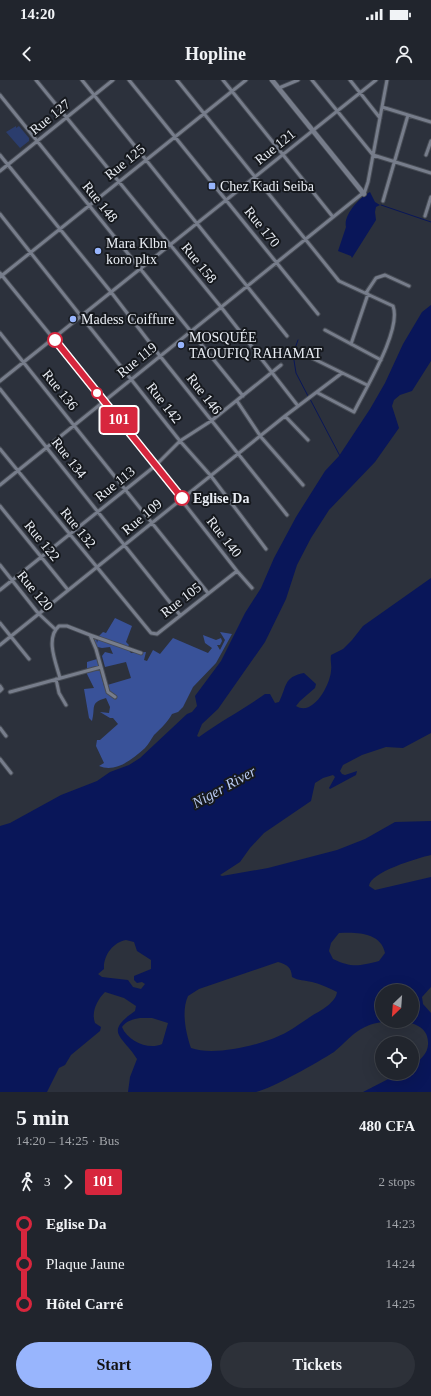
<!DOCTYPE html>
<meta charset="utf-8">
<style>
body{margin:0;font-family:"Times New Roman",serif;background:#2d3139;color:#f1f3f6;height:100vh;display:flex;flex-direction:column;font-size:15px;white-space:nowrap}
*{box-sizing:border-box;margin:0}
p{font-size:13px;color:#a2a5aa}
.icon{flex:none;width:22px;height:22px;fill:none;stroke:currentColor;stroke-width:2;stroke-linecap:round;stroke-linejoin:round}
.map{position:relative;height:1012px;overflow:hidden}
.panel{display:flex;flex-direction:column;background:#21252d;flex:1}
.panel>*{flex:none}
.badge{padding:0 8px;border-radius:3px;font-size:14px;line-height:26px}
.needle{width:26px;rotate:205deg}
.controls{position:absolute;left:375px;top:904px;display:grid;gap:8px}
.controls a{display:grid;place-items:center;width:44px;height:44px;border-radius:50%;background:#21252d;box-shadow:0 4px 16px #0002,0 0 0 1px #3e4249;font-size:20px}
.map>.badge{position:absolute;translate:-50% -50%;box-shadow:0 0 0 2px #fff}
.legs{display:flex;align-items:center;gap:6px;height:44px;padding:0 16px;font-size:13px}
.legs p{margin-inline-start:auto}
.headline{display:flex;align-items:center;justify-content:space-between;height:68px;padding:0 16px}
h1{font-size:22px;font-weight:600;line-height:30px}
.button{display:flex;gap:8px;margin-top:auto;padding:8px 16px}
.button a{flex:1;height:46px;border-radius:24px;background:#98b5fd;color:#111;font-size:16px;font-weight:600;line-height:46px;text-align:center}
.button a+a{background:#2d3139;color:#f1f3f6}
ul{padding:0 16px;list-style:none}
li{display:flex;align-items:center;gap:14px;height:40px;font-size:15px}
li i{display:grid;place-items:center;width:6px;height:100%;margin:0 5px;background:currentColor}
li i::after{content:'';width:10px;height:10px;margin:-5px;border:3px solid;border-radius:50%;background:#21252d}
li p{margin-inline-start:auto}
li:first-child i{background:linear-gradient(#0000 50%,currentColor 0)}
li:last-child i{background:linear-gradient(currentColor 50%,#0000 0)}
.status{display:flex;justify-content:space-between;align-items:center;height:28px;padding:0 20px;background:#21252d;direction:ltr}
.status svg{height:11px;fill:currentColor}
header{display:flex;justify-content:space-between;align-items:center;height:52px;padding:0 16px;background:#21252d;font-size:18px;font-weight:600}
.map>svg:first-child{display:block}
</style>
<div class="status"><b>14:20</b><svg viewBox="0 0 49 12"><path d="M0 12V9h3v3zM5 12V6h3v6zM10 12V3h3v9zM15 12V0h3v12zM26 1h20v11H26zM47 4h2v5h-2z"/></svg></div>
<header><svg class="icon" aria-label="back" viewBox="0 0 24 24"><path d="M15 5l-7 7 7 7"/></svg>Hopline<svg class="icon" aria-label="person" viewBox="0 0 24 24"><circle cx="12" cy="8" r="4"/><path d="M4 21q1-7 8-7t8 7"/></svg></header>
<div class="map">
<svg width="431" height="1012" viewBox="0 0 431 1012">
<rect width="100%" height="100%" fill="#2c313c"/>
<path fill="#2b3d6d" d="M16 46V48L19 46 29 58V61L20 68 6 52Z"/>
<path fill="#395299" d="M115 538 132 546 126 562 129 565 127 568 131 573 146 572 144 580 147 581 153 570 160 574 173 558 208 573 212 568 205 563 203 555 216 560 221 558 222 561 220 565H217L220 570 225 560 220 552 232 554 216 583 193 607 183 627 178 632 172 634C167 643 161 648 154 655 151 659 149 664 145 668 133 679 116 693 99 686L104 683 96 666 97 660H100L118 644 113 638H110L100 632 109 633 110 627 106 618C89 623 96 627 92 641L89 638 84 609 94 608 87 594V582L97 579 104 606 131 598 126 582 105 587 102 576 105 572 113 574 110 567 102 568 93 566 91 554 96 558 97 563 99 556 103 552 106 553Z"/>
<path fill="#091659" fill-rule="evenodd" d="M370 112 375 122 380 125 376 127 375 132 376 140 352 178 351 176 338 171 346 147C343 135 360 117 370 112Z
M431 225V281L412 311 400 315 394 320 392 326 399 348 375 382 329 430 311 458 297 485 286 519 265 562 218 629 202 644 197 656 199 657C221 641 244 629 265 614H270L275 623 279 622C287 607 283 597 304 593L316 604 315 608 300 621 296 626C313 637 330 605 331 591 332 585 330 581 331 575L343 569 352 560 363 546 431 498V653L403 668 386 667 362 675 343 685 340 691 342 694 345 695 357 691 356 695 330 709 329 708 335 697 333 695 323 698 315 703 311 721 264 753 250 768 240 782 220 795 222 796 268 788 337 770 365 759 395 742 431 741V775C418 778 370 792 369 806L375 810 431 797V907L422 917 423 924 431 933V1012H363L400 993H412V986C420 980 429 973 428 962 428 936 382 938 365 947 353 952 344 964 334 972 318 982 273 1008 256 1012 244 1012 230 1012 219 1012 189 1012 158 1012 128 1012L130 997 137 979C123 956 103 953 135 931L136 926 124 918 105 912C97 920 91 932 95 943L101 947 100 951 71 975 65 985 59 988 47 1012H0V746L10 743 61 715 97 701 110 692 129 685 140 678 187 634 192 632 197 626 195 616 221 581 245 533 261 508 274 478 296 437 325 391 339 376 370 329 385 303 403 264 422 232ZM339 853C356 852 381 852 385 873L379 881C359 886 352 888 333 879L329 871 331 863ZM126 860 134 862 137 871 151 880V889L134 896V900L137 903 142 902 145 904 141 909 133 907 128 900 102 897 98 894 104 889C103 876 113 862 126 860ZM278 882C288 885 291 887 292 897 299 901 304 900 312 902 320 904 329 908 337 912 336 922 322 930 313 935 305 940 296 947 287 952 266 964 215 977 191 968 186 954 181 931 188 916L199 909ZM382 911H412V941H382ZM140 938H152L168 943 162 964C149 970 128 962 122 947 126 941 133 939 140 938Z"/>
<g fill="none" stroke-linecap="round" stroke-linejoin="round">
<path stroke="#091659" stroke-width="1" d="M381 125 431 142
M298 260 293 274 296 293 308 316
M310 319 340 376"/>
<g stroke="#474c55" stroke-width="5">
<path id="street" d="M36 0 221 227 298 326
M82 0 287 256
M129 0 318 234
M177 0 339 201 393 226C402 250 365 309 354 332L318 313
M223 0 333 137
M312 0 373 75 431 93
M350 0 380 38
M279 8 298 0
M0 15 243 316
M382 27 431 42
M0 75 111 212 160 276 287 435
M426 75 431 61
M0 91 113 0
M364 114 368 102 387 0
M383 121 408 35
M0 134 180 361 211 396 266 469
M425 136 431 117
M0 193 104 321 237 491 252 508
M0 197 246 0
M366 213 376 198 385 195 409 206
M325 250 381 280
M0 253 208 513
M351 264 368 214
M312 278 367 305
M0 301 376 0
M0 309 180 535
M237 321 261 357 303 405
M285 336 308 360
M0 369 151 553 157 554 237 491
M0 405 363 113
M0 426 68 510
M0 485 38 533 55 549
M0 510 155 386 180 361 211 341 281 285
M0 543 29 579
M90 555 141 573
M0 565 285 336 342 293
M60 598C56 583 45 558 59 546H67L90 555 96 569 108 612 115 617
M56 599 59 613 66 625
M0 606 2 609 0 611
M10 612 101 587
M0 648 6 656
M0 679 11 693"/>
</g>
<g stroke="#474c55" stroke-width="6">
<path id="secondary" d="M272 0 364 114"/>
</g>
<use href="#street" stroke="#777d8b" stroke-width="3"/>
<use href="#secondary" stroke="#777d8b" stroke-width="4.5"/>
</g>
<g fill="none" stroke-linecap="round" stroke-linejoin="round">
<g stroke="#fff" stroke-width="9">
<path id="line-1" d="M55 260 182 418"/>
</g>
<use href="#line-1" stroke="#d7263d" stroke-width="6"/>
</g>
<g fill="#98b5fd" stroke="#16191e" stroke-width="1.5">
<rect x="208" y="102" width="8" height="8" rx="2"/>
<circle cx="98" cy="171" r="4"/>
<circle cx="73" cy="239" r="4"/>
<circle cx="181" cy="265" r="4"/>
</g>
<g fill="#fff" stroke="#d7263d" stroke-width="2">
<circle cx="55" cy="260" r="7"/>
<circle cx="97" cy="313" r="5"/>
<circle cx="182" cy="418" r="7"/>
</g>
<g text-anchor="middle" dominant-baseline="central" stroke-width="4" stroke-linejoin="round" paint-order="stroke">
<g font-size="14" fill="#eaeef5" stroke="#16191e">
<text transform="translate(50 37) rotate(-39)">Rue 127</text>
<text transform="translate(275 67) rotate(-39)">Rue 121</text>
<text transform="translate(125 82) rotate(-39)">Rue 125</text>
<text transform="translate(100 122) rotate(51)">Rue 148</text>
<text transform="translate(262 147) rotate(51)">Rue 170</text>
<text transform="translate(199 183) rotate(51)">Rue 158</text>
<text transform="translate(137 280) rotate(-39)">Rue 119</text>
<text transform="translate(60 310) rotate(51)">Rue 136</text>
<text transform="translate(204 314) rotate(52)">Rue 146</text>
<text transform="translate(164 323) rotate(52)">Rue 142</text>
<text transform="translate(69 378) rotate(52)">Rue 134</text>
<text transform="translate(115 404) rotate(-39)">Rue 113</text>
<text transform="translate(142 437) rotate(-40)">Rue 109</text>
<text transform="translate(78 448) rotate(51)">Rue 132</text>
<text transform="translate(224 457) rotate(52)">Rue 140</text>
<text transform="translate(42 461) rotate(51)">Rue 122</text>
<text transform="translate(35 511) rotate(50)">Rue 120</text>
<text transform="translate(181 520) rotate(-38)">Rue 105</text>
</g>
<g font-size="14" fill="#eaeef5" stroke="#16191e" text-anchor="start">
<text x="220" y="106">Chez Kadi Seiba</text>
<text x="106" y="163">Mara Klbn<tspan x="106" dy="16">koro pltx</tspan></text>
<text x="81" y="239">Madess Coiffure</text>
<text x="189" y="257">MOSQUÉE<tspan x="189" dy="16">TAOUFIQ RAHAMAT</tspan></text>
</g>
<g font-size="14" font-weight="bold" fill="#eaeef5" stroke="#16191e" text-anchor="start">
<text x="193" y="418">Eglise Da</text>
</g>
<g font-size="15" font-style="italic" fill="#b7c8f0" stroke="#16191e">
<text transform="translate(224 707) rotate(-29)">Niger River</text>
</g>
</g>
</svg>
<div class="controls">
<a><svg class="needle" viewBox="-14 -14 28 28"><path d="M0-13l5 13h-10z" fill="#e53935"/><path d="M0 13l5-13h-10z" fill="#a2a5aa"/></svg></a>
<a><svg class="icon" aria-label="locate" viewBox="0 0 24 24"><circle cx="12" cy="12" r="6"/><path d="M12 2v4M12 18v4M2 12h4M18 12h4"/></svg></a>
</div>
<b class="badge" style="left:119px;top:340px;background:#d7263d;color:#fff">101</b>
</div>
<section class="panel">
<div class="headline"><div><h1>5 min</h1><p>14:20 – 14:25 · Bus</p></div><b>480 CFA</b></div>
<div class="legs"><svg class="icon" aria-label="walk" viewBox="0 0 24 24"><circle cx="13" cy="4" r="2"/><path d="M13 8l-2 6 4 7M11 14l-3 7M7 12l3-4h3l4 4"/></svg>3<svg class="icon" aria-label="forward" viewBox="0 0 24 24"><path d="M9 5l7 7-7 7"/></svg><b class="badge" style="background:#d7263d;color:#fff">101</b><p>2 stops</p></div>
<ul>
<li><i style="color:#d7263d"></i><b>Eglise Da</b><p>14:23</p></li>
<li><i style="color:#d7263d"></i><span>Plaque Jaune</span><p>14:24</p></li>
<li><i style="color:#d7263d"></i><b>Hôtel Carré</b><p>14:25</p></li>
</ul>
<div class="button"><a>Start</a><a>Tickets</a></div>
</section>
